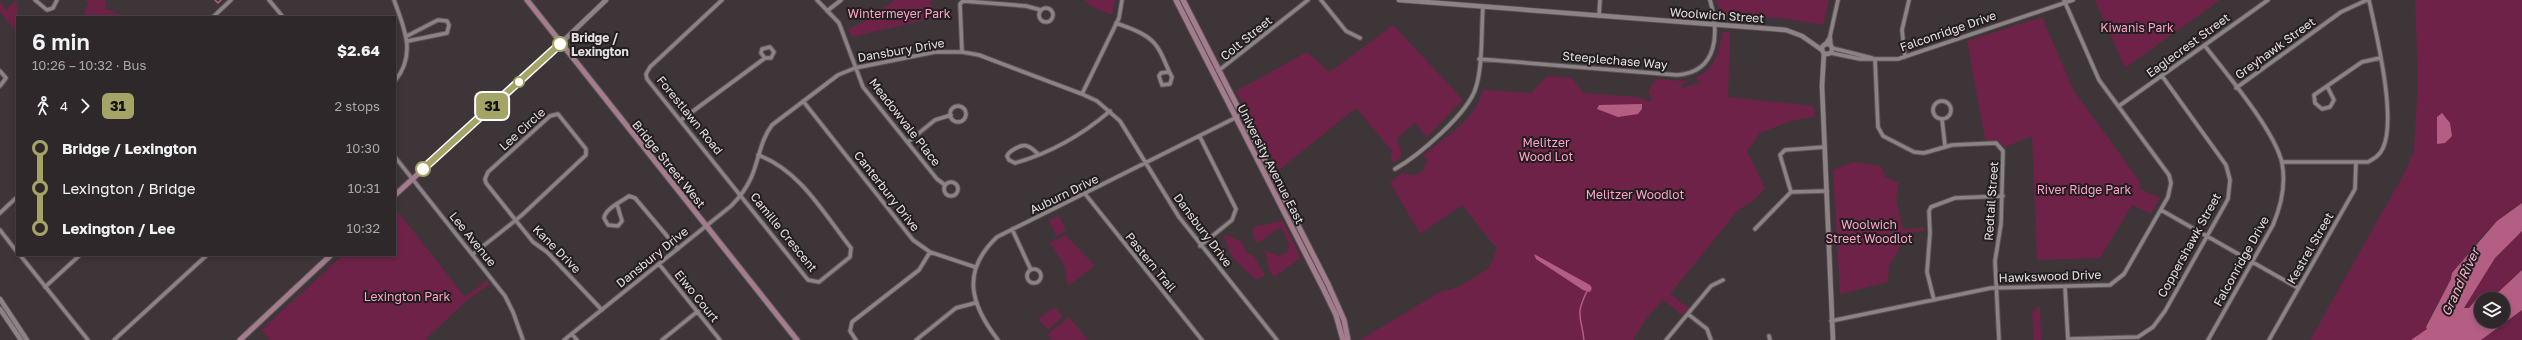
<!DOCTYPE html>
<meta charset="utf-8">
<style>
body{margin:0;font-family:"Golos Text",sans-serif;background:#363032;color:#f1f3f6;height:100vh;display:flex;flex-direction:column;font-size:15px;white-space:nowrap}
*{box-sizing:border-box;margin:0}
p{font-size:13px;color:#a7a6a8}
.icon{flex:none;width:22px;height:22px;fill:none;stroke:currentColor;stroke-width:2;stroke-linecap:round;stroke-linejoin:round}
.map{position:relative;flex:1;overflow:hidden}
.drawer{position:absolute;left:16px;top:16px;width:380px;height:240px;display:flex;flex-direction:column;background:#2e282a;border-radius:0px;box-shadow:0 2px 6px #0003,0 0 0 1px #494447}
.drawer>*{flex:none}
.badge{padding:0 8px;border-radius:6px;font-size:14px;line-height:26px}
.buttons{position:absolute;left:2474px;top:292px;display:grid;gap:8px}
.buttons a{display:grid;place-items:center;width:36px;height:36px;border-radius:50%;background:#2e282a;box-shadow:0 2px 6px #0003,0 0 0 1px #494447;font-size:20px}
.map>.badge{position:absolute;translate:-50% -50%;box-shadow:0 0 0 2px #fff}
.legs{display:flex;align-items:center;gap:6px;height:44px;padding:0 16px;font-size:13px}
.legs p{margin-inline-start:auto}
.overview{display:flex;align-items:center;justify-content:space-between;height:68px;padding:0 16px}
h1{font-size:22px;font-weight:600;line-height:30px}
ul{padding:0 16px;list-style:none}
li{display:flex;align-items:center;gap:14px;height:40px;font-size:15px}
li i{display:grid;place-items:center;width:6px;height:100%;margin:0 5px;background:currentColor}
li i::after{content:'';width:10px;height:10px;margin:-5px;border:3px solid;border-radius:50%;background:#2e282a}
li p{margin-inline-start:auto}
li:first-child i{background:linear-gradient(#0000 50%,currentColor 0)}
li:last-child i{background:linear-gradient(currentColor 50%,#0000 0)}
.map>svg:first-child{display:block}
</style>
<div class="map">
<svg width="2522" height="340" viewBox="0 0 2522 340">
<rect width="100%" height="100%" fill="#3e3538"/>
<path fill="#6e2248" d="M16 0 18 17 17 33 0 12V2L6 10Z
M86 0H105L106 9 127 17H83L88 4Z
M895 0H931L933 18 852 37 848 29 862 23Z
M1084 0H1115L1112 15 1091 6Z
M1716 0H1829L1823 25 1780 18 1721 16Z
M2095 0H2220L2125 68Z
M2415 0H2522V203C2477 229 2448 281 2426 326L2428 329 2411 340H2310L2405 172 2414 151 2418 80Z
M2042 17 2074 91 2140 182V189L2160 198 2151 214 2132 205 2100 258 2037 260 2032 136 2005 147 1997 141 1985 140 1967 41Z
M1393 25 1463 100 1427 137 1415 123 1397 138 1402 156 1394 163 1390 157 1392 151 1356 108 1279 170 1236 91 1307 52 1330 72Z
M1723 32H1730L1728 97 1814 106 1815 116 1791 121 1760 133 1747 151 1765 188 1754 200 1738 210 1670 294 1689 308 1682 315 1663 300 1646 319 1633 340H1360L1440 292 1458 287 1475 277 1489 268 1497 249 1462 205 1420 234 1390 182 1402 173C1415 177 1424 175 1427 160L1423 155C1446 137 1476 119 1483 90L1531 93 1547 76 1572 78 1583 93 1639 97 1650 102 1652 100 1648 91 1656 79 1687 81V83L1681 84 1682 88 1701 82 1695 78C1716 69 1718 52 1723 32Z
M1854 162 1881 166 1885 177 1899 183 1896 199 1903 230 1924 227V231L1903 234 1901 245 1889 266 1888 282 1840 294 1833 170Z
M395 208 465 297 487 280 490 284 465 302 425 340H271L261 330 343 255H395Z
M1059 216 1066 231 1056 236 1049 220Z
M1283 221 1300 256 1298 260 1274 277 1269 270 1265 250 1278 256 1287 252 1289 243 1281 227 1258 243 1253 237V227Z
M2522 231V270L2491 299H2481V302L2480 295 2469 308 2464 309 2495 258Z
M1223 234 1241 241 1247 253 1254 256 1265 276 1256 280 1232 257Z
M1066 235 1095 266 1068 286 1064 265 1050 242Z
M2040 306 2041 340H2034L2032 312Z
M1055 307 1063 317 1048 330 1038 319Z
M2522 310V340H2481L2482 339Z
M1069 317 1088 340H1052L1047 335Z"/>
<path fill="#b45e84" d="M1642 104V109L1638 114 1618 117 1597 109 1599 105Z
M2442 113 2450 123 2452 136 2445 143 2437 144V117Z
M2522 203V231L2495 258 2464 308H2469L2480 295 2481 321H2503V299H2491L2522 270V310L2481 340H2411L2427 329 2426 327 2451 279 2452 273 2497 221Z
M1534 254 1590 285 1592 288 1590 292 1583 290 1536 259Z"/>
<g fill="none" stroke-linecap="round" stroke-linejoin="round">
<path stroke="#b45e84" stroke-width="1.5" d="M215 0 218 3 221 0
M1584 340C1581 315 1575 316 1587 291"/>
<g stroke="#5a5355" stroke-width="5.5">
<path id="minor" d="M35 0 47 10 53 8 57 0
M269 0 283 17
M394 0C404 28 417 54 395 81
M722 0 650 67 646 74 647 79 808 280 819 282 850 257 851 248C824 214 800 170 758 155
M817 0 839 23 863 87 937 179 945 185
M1321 0 1346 31 1360 38
M1039 15a7 7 0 1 1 14 0a7 7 0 1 1-14 0Z
M827 11 841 0
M1599 16 1600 0
M213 17 231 0
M1116 23C1129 28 1146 33 1155 44 1163 53 1166 67 1172 77L1170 84 1162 85 1159 76 1161 73 1168 72
M407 36 438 20 447 21 449 25 447 33 408 41
M1825 45 1830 37
M1831 45 1830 36 1838 0
M2205 46C2226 73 2275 131 2282 163 2286 184 2281 206 2273 225L2208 340
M1832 48 1872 58
M962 52 960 4 963 1 1026 6 1041 10
M1831 53 1860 59H1898L2073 0
M1905 57 1902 30 1909 0
M1479 59 1677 75C1719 72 1719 32 1710 0
M1875 59 1878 127 1883 136 1914 152 1924 153 1952 145 1996 143 2003 151 2001 224 1995 261 1999 340
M0 71 6 78 0 86
M1218 71 1308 0
M2327 86 2334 100 2330 107 2322 109 2315 103 2314 95 2362 62 2380 58
M2236 88 2341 12 2367 0
M1082 94 1119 18 1122 0
M803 101 913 240 930 252 975 267
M1933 110a9 9 0 1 1 18 0a9 9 0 1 1-18 0Z
M2119 106 2268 0
M950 114a8 8 0 1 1 16 0a8 8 0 1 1-16 0Z
M1942 119 1945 146
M681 120 765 58H771L774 52 770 47 762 49 761 53 765 58
M1200 137 1236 209 1232 220 1200 246
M908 142 935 120 951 115
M1825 147 1785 150 1780 155 1791 192 1827 191
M1038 154C1035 151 1031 147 1027 146 1021 144 1009 151 1007 156L1009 160 1015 163C1051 153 1082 135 1110 111
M395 157 505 296 513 312 523 340
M2282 162H2368C2375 158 2380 155 2383 148 2397 118 2376 33 2369 0
M1395 169C1418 156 1469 113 1476 87 1483 65 1481 31 1483 7
M944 189a7 7 0 1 1 14 0a7 7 0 1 1-14 0Z
M1086 195 1202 340
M617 204 622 221 618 226 608 225 604 218C606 208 621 202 629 196L635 198 678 249
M2161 210 2298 288
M0 213 17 197
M1012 229 1031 270
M1755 229 1791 192
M0 230 17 252
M473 254 511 224 522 215 586 155V149L558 114 550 116 488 172 485 179 486 183 533 242 547 252 602 310
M20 255 88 340
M659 264 720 340
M1027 276a7 7 0 1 1 14 0a7 7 0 1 1-14 0Z
M45 287 80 255
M2065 287 2068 340
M1934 300 1927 272 1930 233 1929 211 1931 207 1955 198 2003 196
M1688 314 1707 329 1711 340
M1831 321 1991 288 2110 285 2124 274 2168 197 2171 183 2169 175 2099 80 2064 0
M572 334 577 340
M1769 336 1770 340
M2068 339 2138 337 2153 327 2165 311 2228 199 2230 180 2226 165 2162 76
M114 340 207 255
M564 340 731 206C739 198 746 189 751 178 759 160 760 141 772 125L838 75 855 68 935 52H962L979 55 1082 94 1097 101 1120 121 1179 217 1277 340
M662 340 698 311
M856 340 850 331 852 322 919 270 930 252
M916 340 956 308 975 303
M998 340C970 304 961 271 997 237L1243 114
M1666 340 1711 286 1723 280
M2269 340 2355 189 2356 162"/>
</g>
<g stroke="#5a5355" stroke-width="6">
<path id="tertiary" d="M1399 0 1786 30 1802 36 1822 50
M560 44 606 0
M1822 49a5 5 0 1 1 10 0a5 5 0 1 1-10 0Z
M1824 53 1822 86 1833 340
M0 299 27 340
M0 309 21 340"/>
</g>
<g stroke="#5a5355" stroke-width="7">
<path id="secondary" d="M527 0 797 340
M1176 0 1323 288 1336 315 1343 340
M1183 0 1328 284 1344 320 1348 340
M395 195 560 44
M240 340 331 255"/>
</g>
<use href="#minor" stroke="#8d8286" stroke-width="3.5"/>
<use href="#tertiary" stroke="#8d8286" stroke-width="4.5"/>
<use href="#secondary" stroke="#a37c8d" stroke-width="5"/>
</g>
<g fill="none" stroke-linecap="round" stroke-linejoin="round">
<g stroke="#fff" stroke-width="9">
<path id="line-1" d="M423 169 560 44"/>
</g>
<use href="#line-1" stroke="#a4a466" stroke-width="6"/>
</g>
<g fill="#fff" stroke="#a4a466" stroke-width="2">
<circle cx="560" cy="44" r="7"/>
<circle cx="519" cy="82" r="5"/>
<circle cx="423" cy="169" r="7"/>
</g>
<g text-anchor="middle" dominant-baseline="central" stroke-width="4" stroke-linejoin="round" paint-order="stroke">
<g font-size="12" fill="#fea2c9" stroke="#221e1f">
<text x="899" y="13">Wintermeyer Park</text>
<text x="2137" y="27">Kiwanis Park</text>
<text x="1546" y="142">Melitzer<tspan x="1546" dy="14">Wood Lot</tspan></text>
<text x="2084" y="189">River Ridge Park</text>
<text x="1635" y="194">Melitzer Woodlot</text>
<text x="1869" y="224">Woolwich<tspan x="1869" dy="14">Street Woodlot</tspan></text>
<text x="407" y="296">Lexington Park</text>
</g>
<g font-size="12" fill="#e5dfe1" stroke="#221e1f">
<text transform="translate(1717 15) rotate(4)">Woolwich Street</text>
<text transform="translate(1948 31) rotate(-19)">Falconridge Drive</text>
<text transform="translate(1246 38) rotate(-39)">Colt Street</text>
<text transform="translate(2188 45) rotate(-36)">Eaglecrest Street</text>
<text transform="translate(2275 48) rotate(-36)">Greyhawk Street</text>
<text transform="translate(901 50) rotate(-10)">Dansbury Drive</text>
<text transform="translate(1615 60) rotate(5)">Steeplechase Way</text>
<text transform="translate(690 115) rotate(51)">Forestlawn Road</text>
<text transform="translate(905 122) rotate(52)">Meadowvale Place</text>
<text transform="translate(522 129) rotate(-42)">Lee Circle</text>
<text transform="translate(669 164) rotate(51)">Bridge Street West</text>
<text transform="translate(1271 164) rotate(63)">University Avenue East</text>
<text transform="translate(887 191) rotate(52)">Canterbury Drive</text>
<text transform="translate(1064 194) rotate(-26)">Auburn Drive</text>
<text transform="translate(1991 201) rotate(-86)">Redtail Street</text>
<text transform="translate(1203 230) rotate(53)">Dansbury Drive</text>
<text transform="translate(784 232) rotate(51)">Camille Crescent</text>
<text transform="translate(473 239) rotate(51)">Lee Avenue</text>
<text transform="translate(2189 245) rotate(-61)">Coppershawk Street</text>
<text transform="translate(2310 248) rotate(-60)">Kestrel Street</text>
<text transform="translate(557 249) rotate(45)">Kane Drive</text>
<text transform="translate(652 257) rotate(-39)">Dansbury Drive</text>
<text transform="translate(2241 261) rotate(-61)">Falconridge Drive</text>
<text transform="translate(1151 262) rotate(51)">Pastern Trail</text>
<text transform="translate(2050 276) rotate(-2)">Hawkswood Drive</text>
<text transform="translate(697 296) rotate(51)">Eiwo Court</text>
</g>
<g font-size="12" font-weight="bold" fill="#e5dfe1" stroke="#221e1f" text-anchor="start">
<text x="571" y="37">Bridge /<tspan x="571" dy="14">Lexington</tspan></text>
</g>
<g font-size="13" font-style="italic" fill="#f9b2ce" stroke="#221e1f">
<text transform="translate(2460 282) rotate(-65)">Grand River</text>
</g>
</g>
</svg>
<div class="buttons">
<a><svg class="icon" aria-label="layers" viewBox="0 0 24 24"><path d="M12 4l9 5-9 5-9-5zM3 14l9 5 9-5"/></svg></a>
</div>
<b class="badge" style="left:492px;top:106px;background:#a4a466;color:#111">31</b>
<section class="drawer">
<div class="overview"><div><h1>6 min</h1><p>10:26 – 10:32 · Bus</p></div><b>$2.64</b></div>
<div class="legs"><svg class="icon" aria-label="walk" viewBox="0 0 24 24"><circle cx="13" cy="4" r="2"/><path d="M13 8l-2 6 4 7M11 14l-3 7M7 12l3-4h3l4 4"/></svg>4<svg class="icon" aria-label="forward" viewBox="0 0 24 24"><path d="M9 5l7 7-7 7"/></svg><b class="badge" style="background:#a4a466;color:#111">31</b><p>2 stops</p></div>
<ul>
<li><i style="color:#a4a466"></i><b>Bridge / Lexington</b><p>10:30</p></li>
<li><i style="color:#a4a466"></i><span>Lexington / Bridge</span><p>10:31</p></li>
<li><i style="color:#a4a466"></i><b>Lexington / Lee</b><p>10:32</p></li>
</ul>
</section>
</div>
